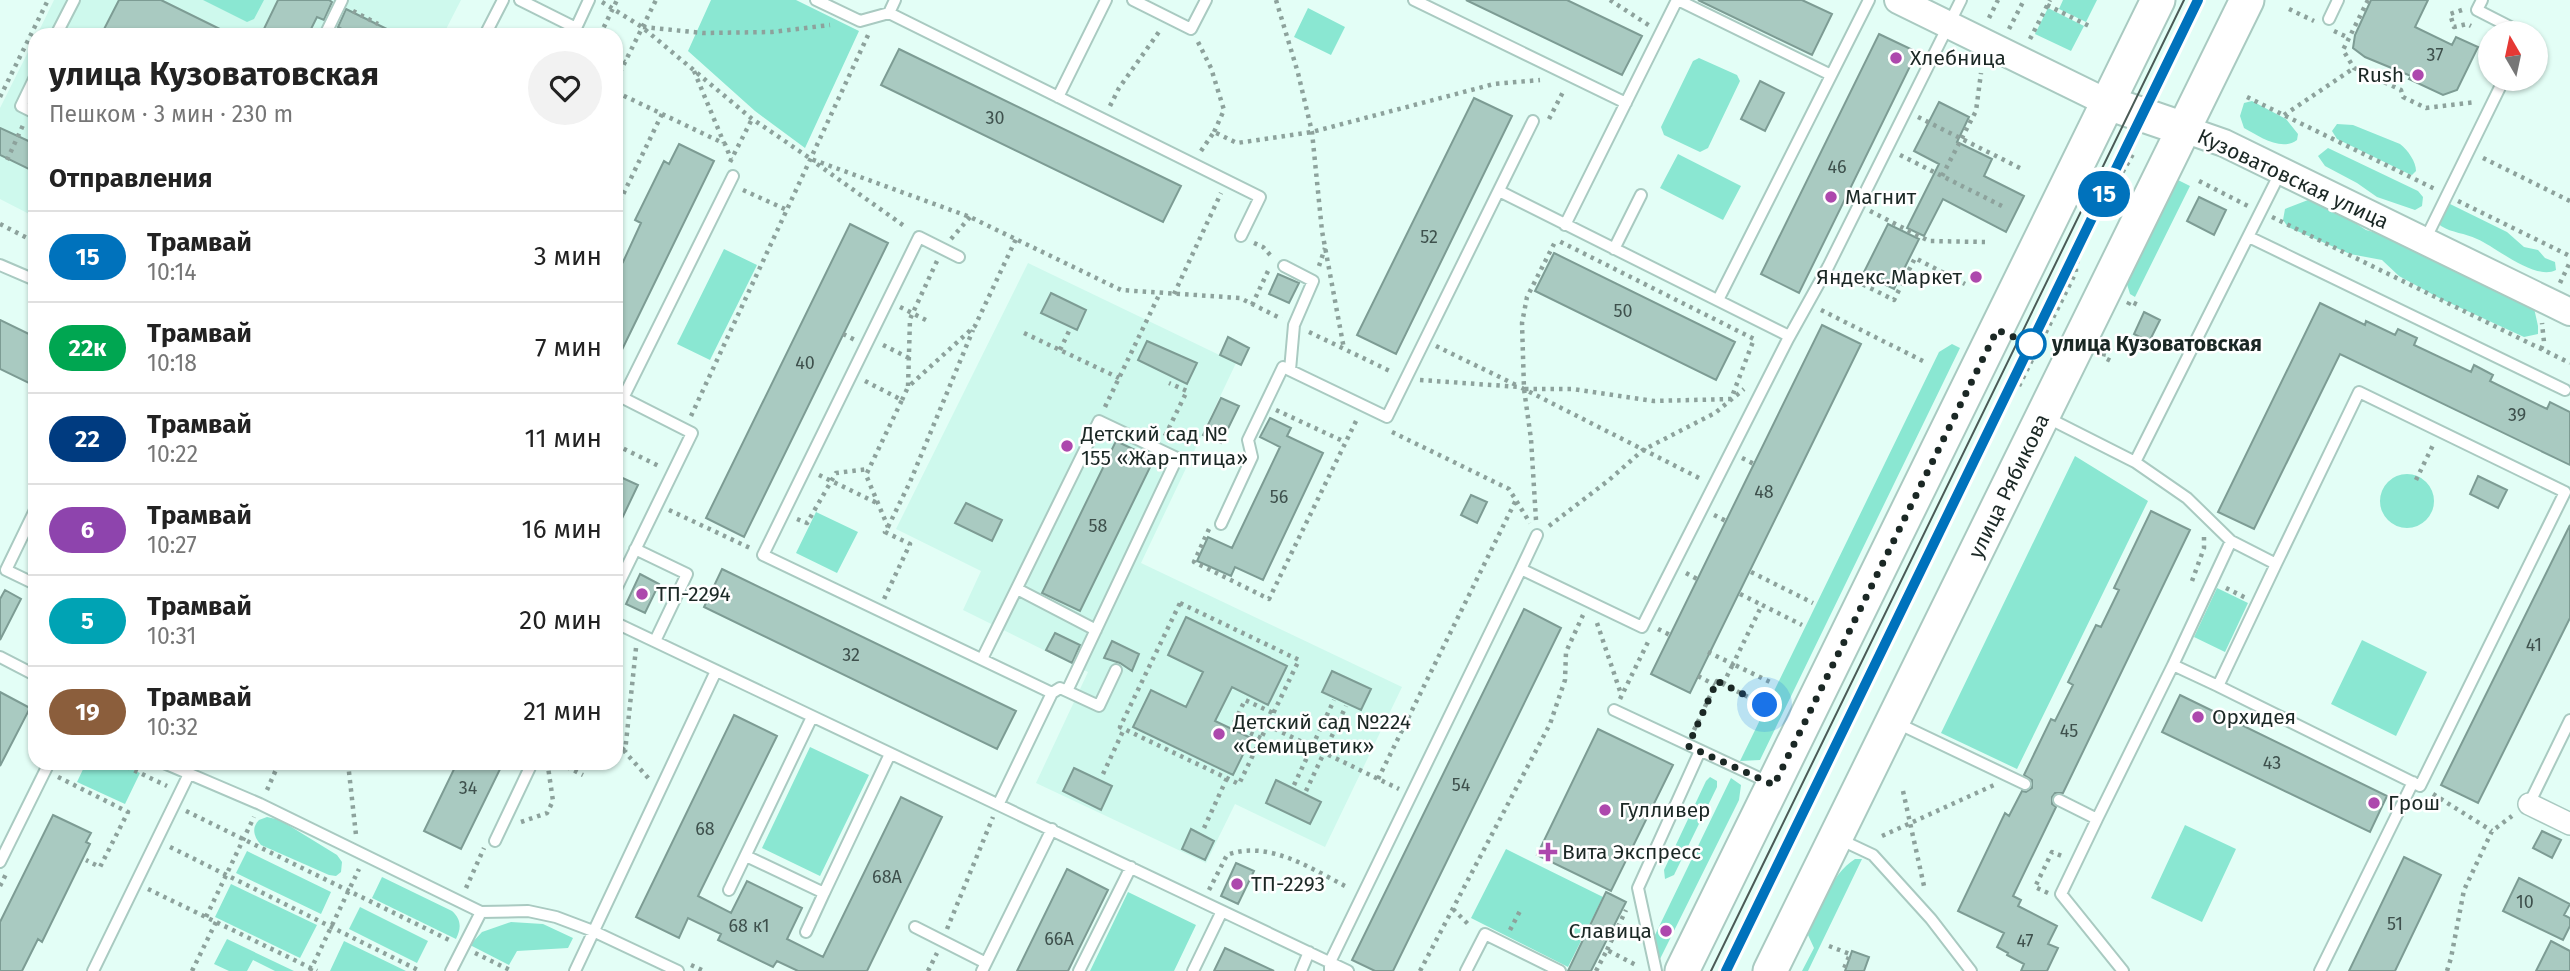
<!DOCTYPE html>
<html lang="ru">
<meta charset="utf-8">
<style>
body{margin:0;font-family:"Fira Sans",sans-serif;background:#f2f2f2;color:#222;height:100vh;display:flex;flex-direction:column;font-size:26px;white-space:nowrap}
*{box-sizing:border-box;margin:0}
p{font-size:23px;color:#767676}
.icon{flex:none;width:38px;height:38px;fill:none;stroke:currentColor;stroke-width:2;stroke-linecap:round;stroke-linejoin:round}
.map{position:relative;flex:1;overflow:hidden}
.drawer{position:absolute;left:28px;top:28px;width:595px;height:742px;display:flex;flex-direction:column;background:#fff;border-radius:21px;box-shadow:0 2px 5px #0004}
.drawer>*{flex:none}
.badge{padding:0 14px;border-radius:23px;font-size:24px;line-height:46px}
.needle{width:46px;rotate:351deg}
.buttons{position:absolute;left:2478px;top:21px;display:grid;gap:14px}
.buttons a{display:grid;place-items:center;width:70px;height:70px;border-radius:50%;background:#fff;box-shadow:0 2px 5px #0004;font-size:35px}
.you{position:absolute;width:35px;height:35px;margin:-18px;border:5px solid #fff;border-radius:50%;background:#1a73e8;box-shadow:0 0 0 10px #1a73e833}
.map>.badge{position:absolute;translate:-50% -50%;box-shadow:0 0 0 4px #fff}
h2{padding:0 21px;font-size:26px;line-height:63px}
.round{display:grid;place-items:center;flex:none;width:74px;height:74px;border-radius:37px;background:#f2f2f2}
.overview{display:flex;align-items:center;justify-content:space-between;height:119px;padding:0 21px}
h1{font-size:33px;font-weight:700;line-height:52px}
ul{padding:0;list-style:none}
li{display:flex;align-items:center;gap:21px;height:91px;padding:0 21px;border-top:2px solid #e0e0e0}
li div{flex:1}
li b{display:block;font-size:26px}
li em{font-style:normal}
li .badge{min-width:77px;font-weight:700;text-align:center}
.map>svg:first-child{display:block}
</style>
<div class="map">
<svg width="2570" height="971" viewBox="0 0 2570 971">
<rect width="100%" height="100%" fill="#e3fef6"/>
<path fill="#cef9ed" d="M54 0H461L443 35H37Z
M35 38V217L0 199V108Z
M1028 263 1236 363 1141 563 1402 687 1325 847 1235 804 1206 863 1036 783 1088 672 963 610 981 571 896 529Z"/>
<path fill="#8ae7d2" d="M203 0H264L254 19 247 22Z
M711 0H796L859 31 805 148 755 111 688 51Z
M2063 0H2097L2086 22 2059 9Z
M1308 8 1345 27 1331 55 1294 37Z
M2048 8 2084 26 2071 51 2035 34Z
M1699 58 1737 75 1740 81 1708 148 1700 152 1664 135 1661 127 1693 61Z
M2252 101 2286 119 2298 134 2297 140C2281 152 2259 136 2244 128L2240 116 2244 103Z
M2337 124 2353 125 2400 144C2408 150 2416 162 2416 171L2412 175 2409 174 2337 139 2332 131Z
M2328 148 2418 191 2423 197 2422 206 2415 210 2377 197 2357 183 2325 166 2318 156Z
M1678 154 1741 186 1723 220 1660 188Z
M2176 179 2190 186 2135 297 2130 294 2126 281Z
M2308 200 2335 210 2366 230 2388 236 2534 308 2538 326V334L2524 337 2441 299 2399 276 2382 260 2350 254 2288 227 2283 220 2285 209Z
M2448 203 2507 232 2524 247 2538 250 2545 258 2555 262 2556 270C2535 281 2496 247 2477 239 2465 233 2452 233 2441 226L2438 223Z
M724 249 757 265 710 360 677 344Z
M1952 344 1960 348 1760 760 1740 761 1939 352Z
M2075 456 2148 501 2017 769 1941 733Z
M2380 501a27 27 0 1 1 54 0a27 27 0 1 1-54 0Z
M816 512 858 532 837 573 796 553Z
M2217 588 2248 603 2225 652 2194 637Z
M2362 640 2427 672 2396 736 2331 704Z
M810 747 869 775 820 876 762 848Z
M86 763H118L140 773 125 804 77 782Z
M1710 777 1717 781V787L1674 875 1665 879 1664 870 1706 781Z
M1731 778 1741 785 1739 800 1659 961 1654 937Z
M267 817 280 820 337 855 342 862 341 872 336 876 329 875 261 845C254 837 251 828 259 820Z
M2185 825 2236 849 2202 922 2151 898Z
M1506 849 1603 897 1568 967 1471 918Z
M247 851 331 892 321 914 236 873Z
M1855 859H1862L1808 971H1802L1814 948 1808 935C1820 910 1830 875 1855 859Z
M382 877 452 911C462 920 461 929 456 939L372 898Z
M231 884 317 925 300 958 215 917Z
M1128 892 1196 925 1174 971H1090Z
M360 907 428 941 417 963 349 929Z
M511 922 543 924 573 938 568 948 517 951 509 965 470 945 482 932Z
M227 939 294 971H275L253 960 247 971H229L214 964Z
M344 941 406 971H330Z"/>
<path fill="#a9cac1" stroke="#7d9c94" stroke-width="2" d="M119 0H161L232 35H101Z
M278 0H329L332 2 324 20 317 17 308 35H261Z
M1466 0H1567L1642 36 1622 75Z
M1698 0H1802L1832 14 1812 55Z
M2371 0H2428L2415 27 2452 45 2456 37 2478 47 2457 90 2443 95 2409 79 2411 76 2365 57 2353 48 2355 35Z
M346 9 399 35H353L338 27Z
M1879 34 1917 52 1799 293 1761 274Z
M899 49 1181 186 1163 222 881 85Z
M1760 81 1784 93 1765 131 1741 119Z
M1474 98 1512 116 1396 354 1357 335Z
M1939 102 1969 117 1957 142 1992 159 1984 176 2024 196 2006 232 1943 199 1924 236 1907 228 1939 164 1914 151Z
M0 128 35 144V172L0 155Z
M679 144 714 161 616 362V258L623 262 641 223 635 220 664 161 669 164Z
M2199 197 2226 210 2214 235 2187 221Z
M850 224 888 243 744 537 706 518Z
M1888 224 1919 239 1894 289 1863 274Z
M1554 253 1735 342 1716 380 1535 291Z
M1278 274 1299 283 1289 303 1269 294Z
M1051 293 1086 310 1077 330 1041 313Z
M2320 303 2365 325 2366 321 2395 335 2398 329 2417 338 2414 345 2471 372 2474 365 2493 375 2490 381 2547 409 2550 402 2570 412V465L2340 354 2254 529 2218 512Z
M2144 312 2160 320 2149 342 2134 334Z
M0 320 35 337V386L0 369Z
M1822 325 1861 344 1690 693 1651 674Z
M1228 337 1249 348 1241 365 1220 355Z
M1147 341 1197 363 1187 384 1138 360Z
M1221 398 1239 406 1221 443 1203 435Z
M1270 418 1291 428 1287 436 1323 453 1263 580 1235 567 1231 576 1197 561 1208 537 1232 548 1280 447 1260 437Z
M1116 441 1154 459 1080 611 1042 593Z
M616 475 638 485 616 531Z
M2478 476 2507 490 2498 508 2470 494Z
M1471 495 1487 502 1477 523 1461 515Z
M966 503 1002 520 992 541 955 523Z
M2151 511 2190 530 2063 793H2055L2052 797V804L2056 807 2013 896 2021 900 2018 906 2057 926 2048 944 2058 948 2047 971H2021L2024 964 2007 955 2008 953 1997 947 2004 933 1958 911 2005 813 2009 816 2022 791 2026 792 2032 788V780L2024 775 2051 719 2055 721 2073 685 2068 682 2096 625 2101 627 2119 590 2114 588Z
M2570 525V618L2478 803 2441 785Z
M722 569 1016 711 997 749 704 607Z
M640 574 659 584 645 613 626 604Z
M5 590 21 599 0 640V599Z
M1524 609 1561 628 1393 971H1375L1352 960Z
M1186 617 1287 666 1268 705 1232 687 1215 721 1251 738 1233 775 1133 727 1151 690 1186 707 1203 672 1168 655Z
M1055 633 1080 645 1072 663 1046 650Z
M1112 641 1139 654 1132 671 1120 663 1104 658Z
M1332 671 1371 689 1361 710 1322 692Z
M0 692 30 708 0 766Z
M2180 695 2387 796 2370 832 2162 732Z
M734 715 777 736 698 896 731 913 747 881 802 908 787 939 823 957 901 797 942 817 867 971H798L777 961 773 967 718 940 721 934 688 918 679 938 636 917Z
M1598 729 1673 765 1611 891 1537 855Z
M457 763H503L461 849 424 831Z
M1074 768 1112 786 1101 810 1063 791Z
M1276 780 1321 802 1310 824 1266 803Z
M53 815 91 833 86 842 90 844 42 942 38 939 22 971H0V922Z
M1191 829 1214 841 1205 860 1182 849Z
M2542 831 2561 840 2552 858 2533 848Z
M2404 857 2441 875 2395 971H2349Z
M1236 863 1254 871 1238 904 1221 896Z
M1067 869 1108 890 1068 971H1017Z
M2519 878 2570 904 2564 915 2570 918V926L2563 940 2503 911Z
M1606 892 1626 902 1591 971H1568Z
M2551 941 2570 951V971H2536Z
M1225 948 1274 971H1214Z
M1852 951 1869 957 1864 971H1845Z"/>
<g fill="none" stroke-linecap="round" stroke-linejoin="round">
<g stroke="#a9cac1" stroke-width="14">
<path id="service" d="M520 0 576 28 589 0
M816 0 860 21 889 13
M895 0 889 13 1260 197 1241 236
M1133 0 1191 29 1206 0
M1414 0 1626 103
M1678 0 1831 75
M2482 0 2477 10 2522 33
M2329 19 2338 0
M56 35 74 0
M325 35 342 0
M485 35 503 0
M35 77 21 106 35 113
M1058 97 1106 0
M1499 191 1789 336
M1565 225 1677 0
M2249 237 2565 390
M2425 240 2504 79
M1614 249 1641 195
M959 257 919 237 763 555 1052 693
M0 265 35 280
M1284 266 1313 281 1294 325 1290 370
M1718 300 1869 0
M2046 417 2135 462 2187 498 2231 541 2276 564 2218 686 2420 786 2565 492 2359 392 2276 564
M2135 462 2281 171
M35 510 6 570 35 584
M1221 524 1252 457 1248 440 1283 367 1387 417 1533 121
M635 549 687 574 655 641
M1521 569 1537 535
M616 589 692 433 623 398 733 176
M1017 589 1096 630
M616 623 1348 971
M0 657 35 675
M982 659 1099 421 1177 458 1067 691
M2173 665 2231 541
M1614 710 1770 783
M1895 722 2025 784
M164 763 260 804 481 912 528 911 556 917 593 931 678 971
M2059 800 2097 819 2061 894 2123 971
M999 803 1052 693 1060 688 1099 706 1116 670
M2529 804 2570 720
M2097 819 2173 665 2218 686
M1839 839 1873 855 1931 919 1971 971
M495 841 532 763
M746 856 824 893 890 754
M0 862 49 763
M729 890 812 717
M915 927 986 963
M806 932 824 893
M93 971 189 774
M451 971 481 912
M575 971 716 671
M982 971 1052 829
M1079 971 1131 867
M1193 971 1222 911
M1301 971 1309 952
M1330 971V962L1521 569 1642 627 1788 339 1828 267 1961 0
M1466 971 1485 934 1560 971
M1656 971 1638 888 1700 751
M2320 971 2413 782"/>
</g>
<g stroke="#a9cac1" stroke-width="24">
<path id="minor" d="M2529 804 2570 824"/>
</g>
<g stroke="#a9cac1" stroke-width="30">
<path id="tertiary" d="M1898 0 2108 103
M2184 129 2224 143 2570 312"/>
</g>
<g stroke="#a9cac1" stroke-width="37">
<path id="primary" d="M2108 103 2184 129
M1682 971 2158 0
M1770 971 2247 0"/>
</g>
<path stroke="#8da29c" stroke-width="4.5" stroke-dasharray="3.5 5" stroke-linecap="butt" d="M1276 0 1298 73 1312 132 1322 231 1344 349
M1610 0 1650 26
M2368 0 2343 50 2354 68 2401 90 2403 97 2426 108 2476 102
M602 2 642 27 751 118 811 159 970 217 1121 290 1240 298 1282 319
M2047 5 2089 26
M2289 9 2314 21
M2462 10 2450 14 2454 27 2467 24 2471 26
M353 11 378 24
M1989 18 1998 0
M643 27 703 33 772 32 830 25
M2009 29 2024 0
M2334 31 2349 38
M600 35 617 0
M2030 39 2050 0
M1198 42 1211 68 1224 110 1214 132
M616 57 625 62
M694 71 724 143
M616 80 656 0
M616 92 725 144 731 159
M0 97 48 0
M2247 97 2435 189
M1110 106 1119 88 1161 29
M2284 115 2354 68
M1918 117 2020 168
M1549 119 1564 90
M1201 151 1214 132 1237 143 1312 132 1494 84 1540 80
M1900 155 2002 206
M2483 158 2570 201
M7 160 24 123
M730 162 752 119
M817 164 907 228
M1942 176 1976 111 1981 73
M2199 181 2248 206
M743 190 787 210
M2458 201 2570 256
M616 209 662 114
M1870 211 1929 241 1985 242
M2272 217 2570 363
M0 224 35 242
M951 239 970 217
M1254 243 1263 247 1272 257
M937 261 910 319 908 387 975 326 1016 239
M1319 266 1325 248
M1840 273 1894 300 1915 258 1965 284
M2560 283 2570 262
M1174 294 1221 193
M1252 305 1268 271
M2128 305 2130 301 2138 305
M900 307 930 322
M1821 310 1927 363
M1309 332 1392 372
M1024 333 1119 378
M843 334 855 340
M883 345 909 358
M1436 346 1516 385
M2541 349 2544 342 2542 323
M1060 350 1070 329
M2104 353 2103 357 2111 361
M1420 380 1520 387 1701 479
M865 381 902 400 866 475 888 527 885 532 910 544 884 599
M2019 386 2076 272C2074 249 2120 178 2133 154
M1525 389H1573L1654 401 1731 399 1754 339 1557 240
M902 400 908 387
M1105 407 1160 293
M1276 410 1345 442
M691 416 869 33
M1392 432 1509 489 1530 523
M1165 436 1187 391 1169 383
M616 445 659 466
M1742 458 1754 464
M819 475 877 503
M2416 480 2434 443
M669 510 750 548
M1714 515 1726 521
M797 519 807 523 836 473 869 469
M1536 520 1531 439 1524 389 1522 323 1527 297 1556 240
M1549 526 1609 480 1643 450 1715 413 1744 389
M888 527 910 482 973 330
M1209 529 1194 562 1269 599 1357 419
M1751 572 1813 603
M1686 573 1697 579
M2192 581 2204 548V536
M2226 588 2246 598
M1740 594 1762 605
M1180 603 1299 660 1239 784 1120 727Z
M1597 623 1621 694
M1658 629 1670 635
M636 648 625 752 650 780
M1708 652 1733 664 1762 605 1802 625
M1698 676 1715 685
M1723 684 1733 664 1774 684
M1620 699 1649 640
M1267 725 1399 789
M1694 730 1717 681 1764 705
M1261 738 1233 725 1245 700 1273 713
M616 742 625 751
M119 763 167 786
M348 763 356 835
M559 763 583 775
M1103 774 1124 729
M58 777 128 812 100 867 86 860
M1378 779 1516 500
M1294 785 1334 700
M267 790 279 763
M1306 791 1346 706
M1903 791 1924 886
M2433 794 2492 831
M186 811 451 941
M521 822 547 813 553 801 548 767
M1204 828 1227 778
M1882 836 1994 785
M170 847 420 971
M0 886 6 874
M466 888 484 848
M148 889 317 971
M1209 890 1227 855C1269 839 1313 870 1349 888
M2048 893 2035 887 2052 852 2062 856
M1453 909 1471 927
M206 917 254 817
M947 929 993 817
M1510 930 1521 909
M1829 946 1850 954 1843 971
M1607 950 1626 910
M475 953 512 971
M691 965 704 971
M192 971 216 922
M310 971 359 869
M928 971 937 953
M1420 971 1550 724 1565 680 1566 652 1583 615
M1596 971 1607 950 1636 965
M2447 971 2451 958 2464 890 2492 831 2512 816"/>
<use href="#service" stroke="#fff" stroke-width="10"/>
<use href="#minor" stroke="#fff" stroke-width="21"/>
<use href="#tertiary" stroke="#fff" stroke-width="26"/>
<use href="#primary" stroke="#fff" stroke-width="33"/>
<path stroke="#4b5b57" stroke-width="2" d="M1711 971 2184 0
M1726 971 2198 0"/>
</g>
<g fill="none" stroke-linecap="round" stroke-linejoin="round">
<g stroke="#fff" stroke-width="16">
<path id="line" d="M1726 971 2198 0"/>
</g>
<use href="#line" stroke="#0072bc" stroke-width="10"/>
<path stroke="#1b2825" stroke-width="7" stroke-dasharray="0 12.6" d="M1765 705 1717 681 1688 746 1774 785 1997 330 2031 344"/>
</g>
<g fill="#ad48ad" stroke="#fff" stroke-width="2.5">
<circle cx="1896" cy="58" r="7"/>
<circle cx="2418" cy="75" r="7"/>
<circle cx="1831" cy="197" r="7"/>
<circle cx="1976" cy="277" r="7"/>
<circle cx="1067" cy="446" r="7"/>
<circle cx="642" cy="594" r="7"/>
<circle cx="2198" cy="717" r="7"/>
<circle cx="1219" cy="734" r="7"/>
<circle cx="2374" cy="803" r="7"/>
<circle cx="1605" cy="810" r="7"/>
<path d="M1544.5 841.5h7v7h7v7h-7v7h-7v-7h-7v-7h7z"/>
<circle cx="1237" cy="884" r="7"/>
<circle cx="1666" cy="931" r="7"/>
</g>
<circle fill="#fff" stroke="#0072bc" stroke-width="3.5" cx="2031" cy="344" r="14"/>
<g text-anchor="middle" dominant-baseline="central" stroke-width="5" stroke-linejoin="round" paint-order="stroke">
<g font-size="18" fill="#3e504c">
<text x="2435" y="55">37</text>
<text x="995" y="118">30</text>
<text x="1837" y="167">46</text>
<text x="1429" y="237">52</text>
<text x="1623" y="311">50</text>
<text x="805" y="363">40</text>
<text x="2517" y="415">39</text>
<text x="1764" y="492">48</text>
<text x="1279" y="497">56</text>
<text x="1098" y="526">58</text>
<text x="2534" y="645">41</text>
<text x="851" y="655">32</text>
<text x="2069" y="731">45</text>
<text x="2272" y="763">43</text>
<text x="1461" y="785">54</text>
<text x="468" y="788">34</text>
<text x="705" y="829">68</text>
<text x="887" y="877">68А</text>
<text x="2525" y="902">10</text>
<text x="2395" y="924">51</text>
<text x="749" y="926">68 к1</text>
<text x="1059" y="939">66А</text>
<text x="2025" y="941">47</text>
</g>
<g font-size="21" fill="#1b2825" stroke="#fff" text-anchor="start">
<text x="1910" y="58">Хлебница</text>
<text x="2404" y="75" text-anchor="end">Rush</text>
<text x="1845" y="197">Магнит</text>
<text x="1962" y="277" text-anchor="end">Яндекс.Маркет</text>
<text x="1081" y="434">Детский сад №<tspan x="1081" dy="24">155 «Жар-птица»</tspan></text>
<text x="656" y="594">ТП-2294</text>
<text x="2212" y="717">Орхидея</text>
<text x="1233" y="722">Детский сад №224<tspan x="1233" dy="24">«Семицветик»</tspan></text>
<text x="2388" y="803">Грош</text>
<text x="1619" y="810">Гулливер</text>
<text x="1562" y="852">Вита Экспресс</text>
<text x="1251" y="884">ТП-2293</text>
<text x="1652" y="931" text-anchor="end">Славица</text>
</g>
<g font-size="21" fill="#1b2825" stroke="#fff">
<text transform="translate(2293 179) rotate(25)">Кузоватовская улица</text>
<text transform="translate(2009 486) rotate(-64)">улица Рябикова</text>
</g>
<g font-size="21" font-weight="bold" fill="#1b2825" stroke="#fff" text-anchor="start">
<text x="2052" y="344">улица Кузоватовская</text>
</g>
</g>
</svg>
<div class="buttons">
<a><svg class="needle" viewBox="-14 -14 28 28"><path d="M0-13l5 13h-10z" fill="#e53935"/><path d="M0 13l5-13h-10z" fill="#767676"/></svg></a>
</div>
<div class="you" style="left:1765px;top:705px"></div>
<b class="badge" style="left:2104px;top:194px;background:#0072bc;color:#fff">15</b>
<section class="drawer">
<div class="overview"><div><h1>улица Кузоватовская</h1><p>Пешком · 3 мин · 230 m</p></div><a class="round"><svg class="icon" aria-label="heart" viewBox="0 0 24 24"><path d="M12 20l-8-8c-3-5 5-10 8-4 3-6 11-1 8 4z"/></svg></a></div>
<h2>Отправления</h2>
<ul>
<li><span class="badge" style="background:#0072bc;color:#fff">15</span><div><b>Трамвай</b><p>10:14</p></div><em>3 мин</em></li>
<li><span class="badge" style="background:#00a651;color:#fff">22к</span><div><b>Трамвай</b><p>10:18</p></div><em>7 мин</em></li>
<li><span class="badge" style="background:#003b80;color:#fff">22</span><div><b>Трамвай</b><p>10:22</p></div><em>11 мин</em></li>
<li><span class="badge" style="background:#8e44ad;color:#fff">6</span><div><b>Трамвай</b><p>10:27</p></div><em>16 мин</em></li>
<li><span class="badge" style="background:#00a3b4;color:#fff">5</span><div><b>Трамвай</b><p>10:31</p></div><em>20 мин</em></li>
<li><span class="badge" style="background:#8b5e3c;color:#fff">19</span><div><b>Трамвай</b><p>10:32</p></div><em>21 мин</em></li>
</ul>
</section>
</div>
